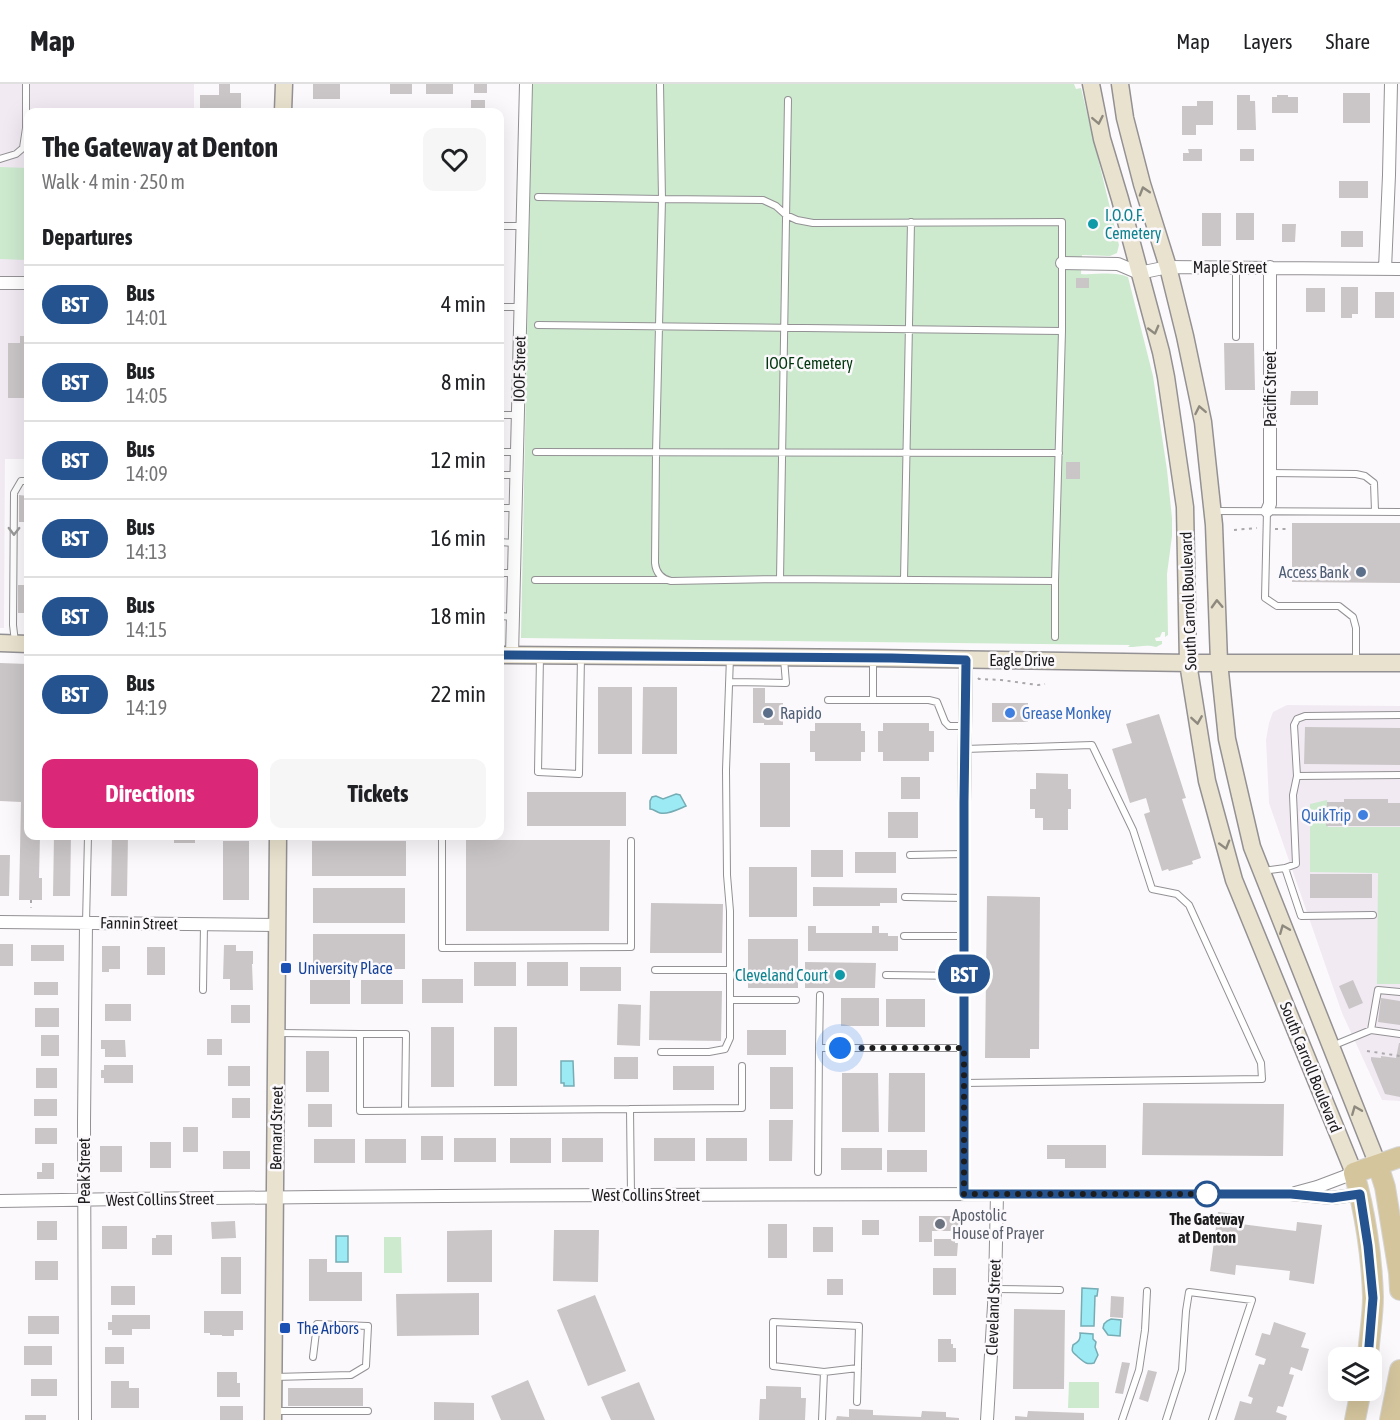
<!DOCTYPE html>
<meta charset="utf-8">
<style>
body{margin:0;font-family:"Asap Condensed",sans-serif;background:#f6f6f6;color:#202124;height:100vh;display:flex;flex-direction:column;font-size:22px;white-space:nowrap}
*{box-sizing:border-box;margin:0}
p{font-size:20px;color:#757577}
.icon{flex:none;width:33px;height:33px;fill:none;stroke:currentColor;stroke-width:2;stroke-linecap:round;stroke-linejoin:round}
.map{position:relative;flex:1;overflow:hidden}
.sheet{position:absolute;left:24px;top:24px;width:480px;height:732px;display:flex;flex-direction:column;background:#fff;border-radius:12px;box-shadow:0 6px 24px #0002}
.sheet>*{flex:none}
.badge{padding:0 12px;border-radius:20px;font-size:21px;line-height:39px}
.controls{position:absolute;left:1328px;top:1263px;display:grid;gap:12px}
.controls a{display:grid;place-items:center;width:54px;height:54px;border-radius:12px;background:#fff;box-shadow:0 6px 24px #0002;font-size:30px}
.you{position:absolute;width:30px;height:30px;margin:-15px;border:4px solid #fff;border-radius:50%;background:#1a73e8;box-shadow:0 0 0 9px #1a73e833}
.map>.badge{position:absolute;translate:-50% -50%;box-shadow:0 0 0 3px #fff}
h2{padding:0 18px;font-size:22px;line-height:54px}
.round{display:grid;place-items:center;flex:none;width:63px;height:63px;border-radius:12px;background:#f6f6f6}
.head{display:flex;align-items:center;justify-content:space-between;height:102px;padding:0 18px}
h1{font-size:28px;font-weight:700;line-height:45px}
.cta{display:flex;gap:12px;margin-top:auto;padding:12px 18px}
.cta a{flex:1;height:69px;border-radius:12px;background:#db2777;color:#fff;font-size:24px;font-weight:700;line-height:69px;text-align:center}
.cta a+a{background:#f6f6f6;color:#202124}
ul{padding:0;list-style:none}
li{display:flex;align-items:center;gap:18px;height:78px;padding:0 18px;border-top:2px solid #e0e0e0}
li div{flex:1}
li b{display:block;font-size:22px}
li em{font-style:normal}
li .badge{min-width:66px;font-weight:700;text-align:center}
header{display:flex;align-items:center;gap:36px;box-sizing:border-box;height:84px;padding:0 30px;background:#fff;border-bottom:2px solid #e0e0e0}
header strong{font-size:28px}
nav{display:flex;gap:33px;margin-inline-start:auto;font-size:21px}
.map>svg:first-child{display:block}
</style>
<header>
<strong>Map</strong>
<nav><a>Map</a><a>Layers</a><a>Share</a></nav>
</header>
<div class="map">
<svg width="1400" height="1336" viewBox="0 0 1400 1336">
<rect width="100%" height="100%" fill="#fcf9fc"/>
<path fill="#f1eaf3" d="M0 0H194V28H28V375H5L4 544H0Z
M1287 621 1400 622V1017L1382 1016 1342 929 1269 719 1266 656 1269 639 1273 628Z"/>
<path fill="#cdeacf" d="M532 0H1074L1076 5 1081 4 1119 161 1117 169 1110 172 1082 171 1081 190C1096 191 1114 187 1128 193L1153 292 1167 386 1172 434V452L1167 490 1168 551 1165 553V548H1162L1160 553 1155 554 1156 557H1162V560L1156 563C1147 560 1138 563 1128 563L1130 561 521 554Z
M0 83 28 84V176L0 175Z
M1327 716 1328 743H1400V900H1377L1378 789 1310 788V720Z
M384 1153H401L402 1189H384Z
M1069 1298H1099V1324H1068Z"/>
<path fill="#9beaf4" stroke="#76acb4" stroke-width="1.5" d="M676 710 680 711 686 722C679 725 668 731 660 729 656 728 654 725 650 725V717L652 713 656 712 663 715Z
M561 977H573L574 1002H564V999H561Z
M336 1152H348V1178H336Z
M1082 1204 1098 1205 1097 1212H1095L1094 1242H1081Z
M1111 1235 1121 1236 1120 1252 1108 1251 1103 1244 1104 1240 1107 1237Z
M1080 1249 1093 1250V1255L1096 1258 1095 1263 1098 1271 1094 1279C1086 1281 1084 1278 1078 1273 1073 1268 1071 1269 1073 1261 1078 1258 1081 1256 1080 1249Z"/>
<path fill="#cac6c7" d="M219 0H230V9H241V28H200V11H219Z
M313 0H340V15H313Z
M390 0H412V10H390Z
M426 0H453V10H426Z
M474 0H487V9H474Z
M1343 9H1370V39H1343Z
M1237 11H1250V17H1255L1256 46H1237Z
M1277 11H1288V13H1298V29H1272V13H1277Z
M471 16H485V25H490V28H474V24H471Z
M1197 17H1213V41H1196V51H1182V22H1197Z
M311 25H332V28H311Z
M1188 65H1202V77H1183V69H1189Z
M1240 65H1254V77H1240Z
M1339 97H1368V114H1339Z
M1202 129H1221V162H1202Z
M1236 129H1254V156H1236Z
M1282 140H1296L1295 158H1282Z
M1341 147H1363V163H1341Z
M1076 194H1089V204H1076Z
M1341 203H1358V230H1352V234H1341Z
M1306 204H1325V228H1306Z
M1375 208H1394V234H1375Z
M20 252H28V314H8V259H20Z
M1224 259H1254L1255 306H1225Z
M1291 307H1318V321H1290Z
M1066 378H1080V395H1066Z
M19 411 28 412V438H19Z
M1292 439H1400V499L1292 498Z
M18 501H28V529H18Z
M0 579 28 580V752H40L39 794H42V816H19L21 718 0 717Z
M598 603H632V670H598Z
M643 603H677V670H642Z
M753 604H765V619H783V641H764V639H753Z
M992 619H1028V638H992Z
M1159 630 1186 714 1182 715 1201 774 1192 777 1193 780 1169 787 1168 785 1162 787 1144 730 1150 728 1146 714 1130 719 1112 665 1132 659 1126 640Z
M815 639H861V647H865V668H861V677H815V668H810V647H815Z
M883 639H929V647H934V668H929V677H883V668H878V647H883Z
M1305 643 1400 644V681L1304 680Z
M760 679H790V743H760Z
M1036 689 1068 690V705H1071V725H1068V746H1043V734H1035V725H1030V705H1036Z
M901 693H920V715H901Z
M527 708H626V742H527Z
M1344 715H1388V719H1400V742H1326L1327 718H1344Z
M888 728H918V754H888Z
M54 752H71L70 812H53Z
M112 752H128L127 812H111Z
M174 752H195V759H174Z
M466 756H610L609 847H466Z
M223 757H249V816H223Z
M312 757H406V792H312Z
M811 766H843V793H811Z
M855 768H896V789H855Z
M0 771H10L9 812H0Z
M749 783H797V833H749Z
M1310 790H1372V814H1310Z
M813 803 897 804V819H880V822H813Z
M313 804H405V839H313Z
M987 812 1040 813 1039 965H1030V974H985Z
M651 819 723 820 722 869H650Z
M808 842H816V849H872V842H879V849H888V852H898V867H808Z
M313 850H405V885H313Z
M748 855H798V904H748Z
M0 860H13V882H0Z
M31 861H64V877H31Z
M224 861H236V867H253V880H252L253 906H230V895H223Z
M102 862H120V885H109V888H102Z
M147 863H165V891H147Z
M474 878H516V902H474Z
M527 878H568V902H527Z
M805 878 876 879 875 904H805Z
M580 883H621V907H580Z
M422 895H463V919H422Z
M310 896H350V920H310Z
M361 896H403V920H361Z
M1353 896 1363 919 1349 925 1339 902Z
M34 898H58V911H34Z
M650 907H722L721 957 649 956Z
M841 914H879V942H841Z
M1381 914 1400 917V941L1378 938Z
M886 915H925V943H886Z
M105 920H131V937H105Z
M618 920 641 921 640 962 617 961Z
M231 921H250V939H231Z
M35 924H59V943H35Z
M431 943H454V1003H431Z
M494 943H517V1002H494Z
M747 946H786V971H747Z
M41 951H59V972H41Z
M207 955H222V971H207Z
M101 956H125L126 973H105V965H101Z
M1399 959H1400V1013L1385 1010 1371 976V973L1381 974V972L1396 974Z
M306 967H329V1008H306Z
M614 973H638V995H614Z
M104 981H133V999H104V994H101V986H104Z
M228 982H250V1002H228Z
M673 982H714V1006H673Z
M770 983H793V1025H770Z
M36 984H57V1004H36Z
M842 989H878L879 1048H842Z
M889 989H925V1048H888Z
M232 1014H250V1034H232Z
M34 1015H57V1032H34Z
M1143 1019 1284 1020 1283 1072 1142 1071Z
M308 1020H332V1043H308Z
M769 1036H793L792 1077H769Z
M183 1043H198V1068H183Z
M35 1044H57V1060H35Z
M421 1052H443V1076H421Z
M454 1054H496V1078H454Z
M510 1054H551V1079H510Z
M562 1054H603V1078H562Z
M654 1054H695V1077H654Z
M706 1054H747V1077H706Z
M314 1055H355V1079H314Z
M365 1055H406V1079H365Z
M150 1058H171V1084H150Z
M1047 1061H1106V1084H1065V1075H1047Z
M100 1062H122V1088H100Z
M841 1064H882V1086H841Z
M887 1066H927V1088H887Z
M223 1067H250V1085H223Z
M42 1079H54V1095H37V1088H42Z
M1218 1128 1243 1131 1241 1140 1296 1147 1297 1138 1322 1141 1314 1200 1289 1196 1290 1187 1236 1181 1235 1191 1210 1187Z
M919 1132H961V1147H932V1158H919Z
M862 1136H879V1151H862Z
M37 1137H57V1156H37Z
M235 1137 236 1154 212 1155 211 1138Z
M768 1140H787V1174H768Z
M102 1142H127V1165H102Z
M813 1143H833V1168H813Z
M492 1146V1198H447V1147Z
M554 1146H599L598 1198 553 1197Z
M156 1151H172V1171H152V1154H156Z
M934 1155H955V1159H958L957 1172H934Z
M221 1173H241V1210H221Z
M309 1175H327V1188H362V1217H309Z
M35 1177H58V1196H35Z
M933 1184H956V1211H933Z
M827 1195H843V1211H827Z
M111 1202H135V1221H111Z
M479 1209V1251L397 1252 396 1210Z
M595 1211 626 1287 588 1302 557 1226Z
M1111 1212 1124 1213 1123 1234 1110 1233Z
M1014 1225 1065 1226 1064 1305H1013Z
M204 1227H243V1246H234V1252H222V1251H210V1249H204Z
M112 1231H150V1245H132V1251H112V1246H108V1238H112Z
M28 1232H59V1250H28Z
M1274 1238 1306 1249 1301 1263 1309 1265 1302 1287 1291 1283 1289 1290 1294 1291 1283 1323 1278 1322 1276 1328 1287 1332 1286 1336H1234L1240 1317 1251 1320 1253 1314 1248 1312 1259 1280 1264 1281 1266 1275 1255 1271 1262 1249 1270 1251Z
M938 1255H951V1260H953V1264H956V1278H938Z
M24 1262H52V1281H24Z
M105 1263H124V1280H105Z
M1122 1278 1130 1279 1123 1310 1115 1309Z
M1148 1286 1157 1288 1148 1318 1139 1315Z
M217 1288H237V1299H240V1313H217Z
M31 1295H57V1312H31Z
M528 1296 545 1336H501L491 1312Z
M111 1297H129V1304H139V1324H111Z
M639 1298 655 1336H611L601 1313Z
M766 1302 801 1303V1314H806L805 1336H759L760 1315H766Z
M288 1304H363V1322H288Z
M434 1318 474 1319V1336H434Z
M220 1322H243V1336H220Z
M849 1325 873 1326V1331L921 1333 922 1327 946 1328V1333L959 1334V1336H836L837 1332 849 1333Z
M1028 1327 1084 1329V1336H1015V1332L1027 1333Z
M25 1331H46V1336H25Z"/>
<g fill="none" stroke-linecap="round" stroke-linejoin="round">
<g stroke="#939194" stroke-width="8">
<path id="lane" d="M0 75 16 70 23 64 26 44V0
M538 113 662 115 660 0
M500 142H522
M1236 184V253
M500 223H520
M538 241 1062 247
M500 331H518
M500 368H517
M536 368 1059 369
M1271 389 1356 390 1365 392 1374 399 1375 427
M500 391H516
M500 424H515
M1215 427 1400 428
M1267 427 1265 514 1277 522H1339L1353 533 1356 544V579
M500 458 514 459
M500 489H514
M780 495 788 16
M535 496H667
M904 496 911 138
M500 532 513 533
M1055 553V497L1062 247V138L813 139 797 136 786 131 776 122 763 116 662 115 656 369 655 479C656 489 662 495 671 497L780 495 1055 497
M15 558 13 541 14 409 21 397H28
M540 572 538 688 579 690 581 572
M729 598 786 599 784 575
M828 616H929L937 618 945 638 949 642H965
M873 616V574
M1297 692 1294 641 1297 635 1305 632 1400 631
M442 752V864L631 863V757
M910 771 964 770
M1285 784 1301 832 1373 831
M1262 787 1285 784 1296 780 1293 711 1297 692 1400 691
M905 813 964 814
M86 839 88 752
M904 852H964
M655 886H730
M886 891 964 892
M203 906 204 841
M730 916H796
M1371 946 1400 950
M279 949 360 950V1027L630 1025
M360 950H406L405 1026
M1332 962 1371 946 1378 906 1400 908
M819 964 820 911
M661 968H709L725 965 730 954V827L727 791 726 686 730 573
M964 999 1262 995 1261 979 1189 821 1177 810 1152 805 1133 746 1092 661 965 665
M818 1088 819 964H964
M631 1111 630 1025 742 1024V982
M995 1205 1060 1206
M824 1288 858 1284
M274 1293 351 1291 366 1282 368 1242 317 1240 313 1273
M274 1327H368
M822 1336 824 1288 773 1282V1238L859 1242 857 1318
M1122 1336 1139 1286 1145 1246 1147 1207
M1166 1336 1182 1286 1186 1227 1189 1208 1252 1216 1212 1336"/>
</g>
<g stroke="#939194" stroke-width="14">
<path id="street" d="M1062 179 1118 180 1139 189 1168 183 1400 185
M1385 185 1389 91 1391 0
M0 199H28
M1267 427 1270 420V183
M512 571 526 0
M0 838 277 841
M1295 1109 1317 1103 1354 1089
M964 1110V718L966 576
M0 1117C430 1110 861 1110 1291 1110L1332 1114 1360 1110
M85 1336 84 1039 86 839
M987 1336 995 1205 997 1110"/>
</g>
<g stroke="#939194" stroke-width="19">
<path id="secondary" d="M1091 0 1102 55 1120 115 1161 268 1166 293 1185 423 1188 579 1207 697 1234 796 1354 1089
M1120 0 1125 34 1142 100 1168 183 1185 252 1203 338 1214 441 1219 578 1227 655 1252 763 1378 1081
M283 28 284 0
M0 559 28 560
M500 571 873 574 1188 579H1400
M273 1336 278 752"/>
</g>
<g stroke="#d6d6d6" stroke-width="22">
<path id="primary" d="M1378 1081 1385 1103 1399 1189 1400 1206
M1368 1274C1369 1254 1373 1233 1373 1213 1372 1174 1365 1127 1354 1089L1400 1073
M1355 1336 1361 1306
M1390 1336 1400 1286"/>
</g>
<path stroke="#aaa8aa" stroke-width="2" stroke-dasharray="3 4.5" stroke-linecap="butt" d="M1275 445H1288
M1234 446 1257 444
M978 594 979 595 1001 596 1038 601 1045 600
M31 816V824
M1367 967 1400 972"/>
<use href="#lane" stroke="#fff" stroke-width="6"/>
<use href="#street" stroke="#fff" stroke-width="12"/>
<use href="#secondary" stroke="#e9e2ce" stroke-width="16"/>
<use href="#primary" stroke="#d4c59d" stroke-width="20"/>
</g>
<defs><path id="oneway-chevron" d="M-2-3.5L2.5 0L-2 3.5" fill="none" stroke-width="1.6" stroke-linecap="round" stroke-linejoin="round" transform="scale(1.5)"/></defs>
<g stroke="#8e897f">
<use href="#oneway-chevron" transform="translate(1098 36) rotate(79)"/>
<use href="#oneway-chevron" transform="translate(1144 107) rotate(-107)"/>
<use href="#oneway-chevron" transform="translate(1154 246) rotate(75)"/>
<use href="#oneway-chevron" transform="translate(1200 326) rotate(-101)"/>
<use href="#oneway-chevron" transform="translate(1217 520) rotate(-92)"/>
<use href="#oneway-chevron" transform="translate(1197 636) rotate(81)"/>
<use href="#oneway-chevron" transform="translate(1225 761) rotate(74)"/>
<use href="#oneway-chevron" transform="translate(1284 845) rotate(-112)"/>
<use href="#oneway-chevron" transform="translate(1356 1026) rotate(-112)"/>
</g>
<use stroke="#9a999a" href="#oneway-chevron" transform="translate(14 447) rotate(91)"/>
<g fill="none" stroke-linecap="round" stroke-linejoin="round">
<g stroke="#fff" stroke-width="14">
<path id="line" d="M500 571 892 574 966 576 964 718V1110H1291L1332 1114 1360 1110 1368 1162 1373 1214 1368 1274"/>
</g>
<use href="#line" stroke="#24538f" stroke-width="9"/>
<path stroke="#1e1d1e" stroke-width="6" stroke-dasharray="0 10.8" d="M840 964H964V1110H1207"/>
</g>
<g fill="#0f9aa8" stroke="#fcf9fc" stroke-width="2">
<circle cx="1093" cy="140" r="6"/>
<circle cx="840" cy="891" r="6"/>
</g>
<g fill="#5c6f8a" stroke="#fcf9fc" stroke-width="2">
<circle cx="1361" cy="488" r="6"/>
<circle cx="768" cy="629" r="6"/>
</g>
<g fill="#3f7fe0" stroke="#fcf9fc" stroke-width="2">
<circle cx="1010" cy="629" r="6"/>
<circle cx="1363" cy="731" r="6"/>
</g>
<g fill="#1a4fb4" stroke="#fcf9fc" stroke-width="2">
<rect x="280" y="878" width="12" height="12" rx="3"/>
<rect x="279" y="1238" width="12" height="12" rx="3"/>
</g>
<circle fill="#fff" stroke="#24538f" stroke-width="3" cx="1207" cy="1110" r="12"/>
<circle fill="#6b7280" stroke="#fcf9fc" stroke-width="2" cx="940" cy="1140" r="6"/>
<g text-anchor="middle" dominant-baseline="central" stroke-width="5" stroke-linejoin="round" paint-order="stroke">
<g font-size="16" fill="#0d838f" stroke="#fcf9fc" text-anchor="start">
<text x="1105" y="131">I.O.O.F.<tspan x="1105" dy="18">Cemetery</tspan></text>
<text x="828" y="891" text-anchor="end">Cleveland Court</text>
</g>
<g font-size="16" fill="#1e1d1e" stroke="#fcf9fc">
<text x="1230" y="183">Maple Street</text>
<text transform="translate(519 285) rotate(-89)">IOOF Street</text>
<text transform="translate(1270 305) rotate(-90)">Pacific Street</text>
<text transform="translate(1188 517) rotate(-92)">South Carroll Boulevard</text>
<text x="1022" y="576">Eagle Drive</text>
<text transform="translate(139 839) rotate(1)">Fannin Street</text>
<text transform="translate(1311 983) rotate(68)">South Carroll Boulevard</text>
<text transform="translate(276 1044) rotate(-89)">Bernard Street</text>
<text transform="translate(84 1087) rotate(-90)">Peak Street</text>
<text x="646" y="1111">West Collins Street</text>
<text transform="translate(160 1115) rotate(-1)">West Collins Street</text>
<text transform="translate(993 1223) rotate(-88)">Cleveland Street</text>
</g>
<g font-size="16" fill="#00370e" stroke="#fcf9fc">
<text x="809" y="279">IOOF Cemetery</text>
</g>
<g font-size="16" fill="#4e5e75" stroke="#fcf9fc" text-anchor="end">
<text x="1349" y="488">Access Bank</text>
<text x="780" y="629" text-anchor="start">Rapido</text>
</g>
<g font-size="16" fill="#366cbe" stroke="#fcf9fc" text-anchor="start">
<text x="1022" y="629">Grease Monkey</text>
<text x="1351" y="731" text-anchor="end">QuikTrip</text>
</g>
<g font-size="16" fill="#164399" stroke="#fcf9fc" text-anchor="start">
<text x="298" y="884">University Place</text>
<text x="297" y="1244">The Arbors</text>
</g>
<g font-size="16" fill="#5b616d" stroke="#fcf9fc" text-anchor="start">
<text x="952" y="1131">Apostolic<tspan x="952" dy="18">House of Prayer</tspan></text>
</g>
<g font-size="16" font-weight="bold" fill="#1e1d1e" stroke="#fcf9fc">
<text x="1207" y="1135">The Gateway<tspan x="1207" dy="18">at Denton</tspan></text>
</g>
</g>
</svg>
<div class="controls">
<a><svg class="icon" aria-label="layers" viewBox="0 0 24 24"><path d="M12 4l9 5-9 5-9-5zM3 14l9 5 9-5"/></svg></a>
</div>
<div class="you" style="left:840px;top:964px"></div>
<b class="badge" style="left:964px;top:890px;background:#24538f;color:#fff">BST</b>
<section class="sheet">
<div class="head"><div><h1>The Gateway at Denton</h1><p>Walk · 4 min · 250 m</p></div><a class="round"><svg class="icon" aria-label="heart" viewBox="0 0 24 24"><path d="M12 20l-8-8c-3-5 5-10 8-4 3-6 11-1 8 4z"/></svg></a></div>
<h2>Departures</h2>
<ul>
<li><span class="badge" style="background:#24538f;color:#fff">BST</span><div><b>Bus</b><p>14:01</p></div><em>4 min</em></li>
<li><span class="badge" style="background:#24538f;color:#fff">BST</span><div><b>Bus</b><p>14:05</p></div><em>8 min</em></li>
<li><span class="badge" style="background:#24538f;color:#fff">BST</span><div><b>Bus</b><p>14:09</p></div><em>12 min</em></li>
<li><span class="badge" style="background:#24538f;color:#fff">BST</span><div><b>Bus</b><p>14:13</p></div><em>16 min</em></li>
<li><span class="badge" style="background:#24538f;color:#fff">BST</span><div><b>Bus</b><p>14:15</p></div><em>18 min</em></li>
<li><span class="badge" style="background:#24538f;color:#fff">BST</span><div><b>Bus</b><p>14:19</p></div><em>22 min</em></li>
</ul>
<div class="cta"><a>Directions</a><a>Tickets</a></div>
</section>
</div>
